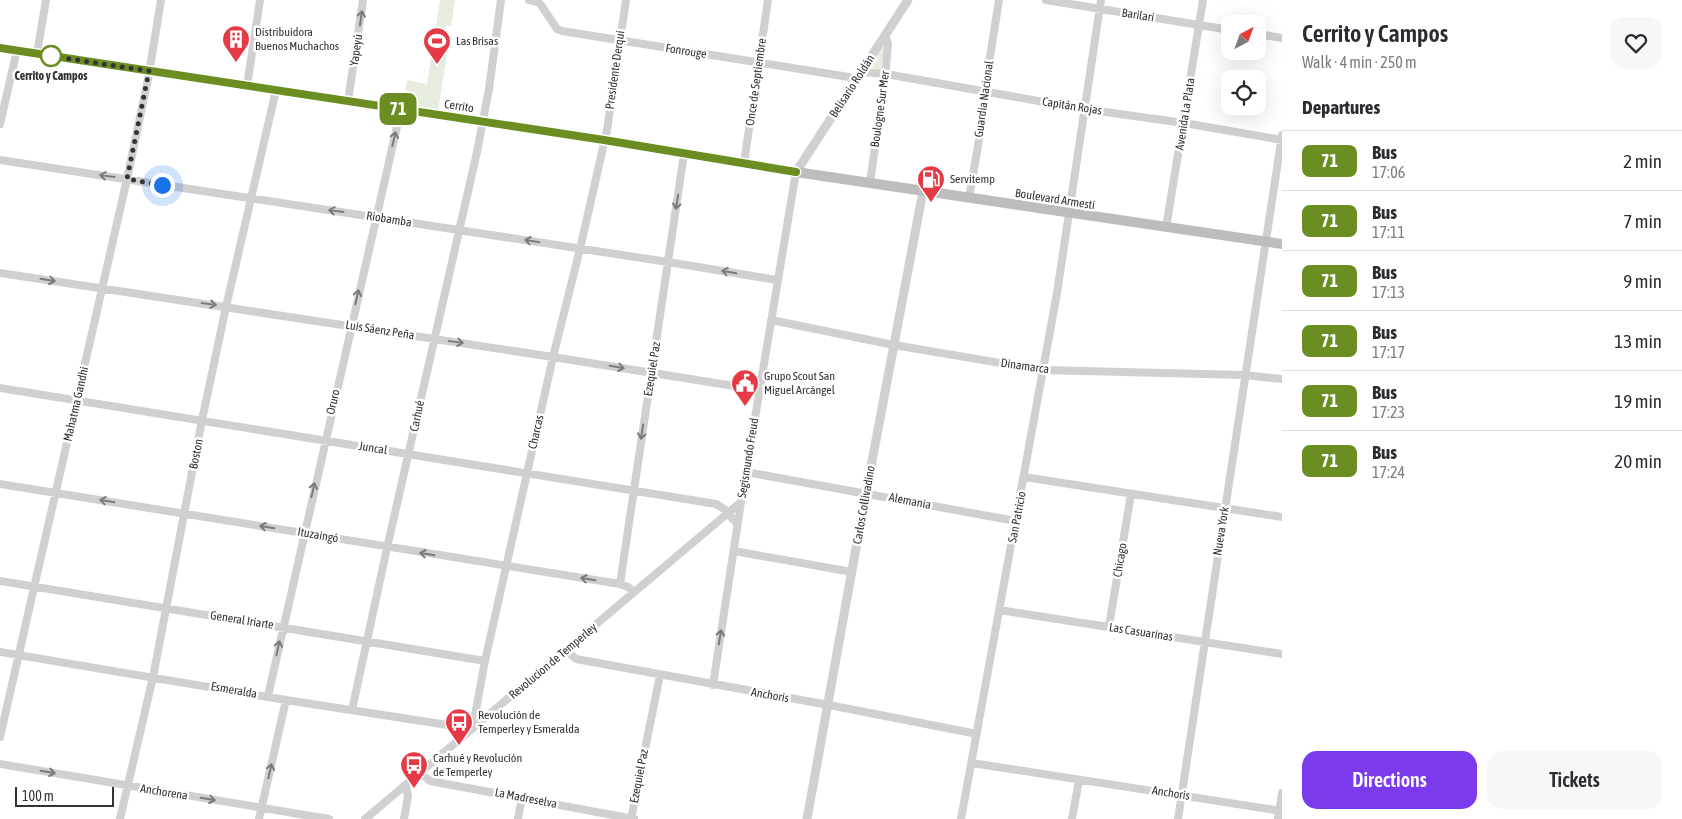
<!DOCTYPE html>
<meta charset="utf-8">
<style>
body{margin:0;font-family:"Asap Condensed",sans-serif;background:#f7f7f7;color:#2b2b33;height:100vh;display:flex;flex-direction:column;font-size:19px;white-space:nowrap}
*{box-sizing:border-box;margin:0}
p{font-size:16px;color:#7c7c81}
.icon{flex:none;width:28px;height:28px;fill:none;stroke:currentColor;stroke-width:2;stroke-linecap:round;stroke-linejoin:round}
.map{position:relative;flex:1;overflow:hidden}
.panel{display:flex;flex-direction:column;background:#fff;width:400px}
.panel>*{flex:none}
.badge{padding:0 10px;border-radius:8px;font-size:18px;line-height:32px}
.needle{width:32px;rotate:41deg}
.tools{position:absolute;left:1221px;top:15px;display:grid;gap:10px}
.tools a{display:grid;place-items:center;width:45px;height:45px;border-radius:10px;background:#fff;box-shadow:0 5px 20px #0002;font-size:25px}
.scale{position:absolute;left:15px;bottom:12px;width:99px;box-sizing:border-box;padding-left:5px;border:2px solid #333;border-top:0;font-size:14px;line-height:18px;white-space:nowrap;color:#333;-webkit-text-stroke:4px #fff;paint-order:stroke}
.you{position:absolute;width:25px;height:25px;margin:-12px;border:4px solid #fff;border-radius:50%;background:#1a73e8;box-shadow:0 0 0 8px #1a73e833}
.map>.badge{position:absolute;translate:-50% -50%;box-shadow:0 0 0 2px #fff}
h2{padding:0 20px;font-size:19px;line-height:45px}
.round{display:grid;place-items:center;flex:none;width:52px;height:52px;border-radius:15px;background:#f7f7f7}
.overview{display:flex;align-items:center;justify-content:space-between;height:85px;padding:0 20px}
h1{font-size:24px;font-weight:600;line-height:38px}
.button{display:flex;gap:10px;margin-top:auto;padding:10px 20px}
.button a{flex:1;height:58px;border-radius:15px;background:#7c3aed;color:#fff;font-size:20px;font-weight:600;line-height:58px;text-align:center}
.button a+a{background:#f7f7f7;color:#2b2b33}
ul{padding:0;list-style:none}
li{display:flex;align-items:center;gap:15px;height:60px;padding:0 20px;border-top:1px solid #e1e1e2}
li div{flex:1}
li b{display:block;font-size:19px}
li em{font-style:normal}
li .badge{min-width:55px;font-weight:700;text-align:center}
main{display:flex;flex:1;min-height:0}
.map>svg:first-child{display:block}
</style>
<main>
<div class="map">
<svg width="1282" height="819" viewBox="0 0 1282 819">
<rect width="100%" height="100%" fill="#fff"/>
<path fill="#e6ecdf" d="M440 0H455L451 26H446L445 34 450 35 438 111 403 105 407 80 427 84Z
M883 47H884L882 70 871 68Z"/>
<g fill="none" stroke-linecap="round" stroke-linejoin="round">
<path stroke="#d0d0d0" stroke-width="8" d="M529 0 538 2 541 5 557 29 562 31 849 77 855 82
M1046 0 1230 30
M1258 34 1282 38
M37 53 46 0
M862 72 886 74 1084 109 1184 123 1282 140
M247 86 260 0
M348 101 363 0
M0 124 17 50
M0 160 668 262 777 280
M744 163 768 0
M870 183 886 68 888 44 885 35
M969 198 986 99V82L999 0
M1166 228 1203 0
M0 273 553 357 759 390
M771 320 894 345 1042 370 1245 375 1282 379
M0 388 716 504 724 509 737 524
M746 472 1016 521
M1024 477 1282 517
M0 484 620 584 628 587 634 592
M734 551 852 572
M0 581 485 661
M620 584 684 154
M999 610 1282 654
M1109 626 1131 494
M566 650 576 659 829 705 977 734
M0 652 286 700 454 726 461 729 465 735
M713 685 741 502 796 172
M268 696 401 109
M352 710 387 548 477 152 489 89 501 0
M478 724 475 719V715L485 661 553 357 580 249 607 130 626 0
M0 737 127 179 148 79 161 0
M972 763 1282 811
M0 764 329 819
M420 773 430 781 634 819
M120 819 153 677 202 420 226 307 276 90
M259 819 286 700
M365 819 741 502
M404 819 408 796 406 785
M518 819 522 797
M631 819 660 675
M961 819 1057 293 1101 0
M1072 819 1079 780
M1178 819 1282 135
M1278 819 1282 793"/>
<path stroke="#d0d0d0" stroke-width="9" d="M796 172 908 0
M807 819 866 493 923 191"/>
<path stroke="#bdbdbd" stroke-width="10" d="M0 48 604 140 796 172 1282 244"/>
</g>
<defs><path id="oneway-shaft" d="M-6 0H5M1.5-3L5.5 0L1.5 3" fill="none" stroke-width="1.6" stroke-linecap="round" stroke-linejoin="round" transform="scale(1.25)"/></defs>
<g stroke="#7a7a7a">
<use href="#oneway-shaft" transform="translate(361 18) rotate(-82)"/>
<use href="#oneway-shaft" transform="translate(394 139) rotate(-77)"/>
<use href="#oneway-shaft" transform="translate(107 176) rotate(-172)"/>
<use href="#oneway-shaft" transform="translate(677 202) rotate(99)"/>
<use href="#oneway-shaft" transform="translate(336 211) rotate(-172)"/>
<use href="#oneway-shaft" transform="translate(532 241) rotate(-171)"/>
<use href="#oneway-shaft" transform="translate(729 272) rotate(-170)"/>
<use href="#oneway-shaft" transform="translate(48 280) rotate(9)"/>
<use href="#oneway-shaft" transform="translate(357 297) rotate(-77)"/>
<use href="#oneway-shaft" transform="translate(209 304) rotate(8)"/>
<use href="#oneway-shaft" transform="translate(456 342) rotate(8)"/>
<use href="#oneway-shaft" transform="translate(617 367) rotate(9)"/>
<use href="#oneway-shaft" transform="translate(642 432) rotate(99)"/>
<use href="#oneway-shaft" transform="translate(313 490) rotate(-77)"/>
<use href="#oneway-shaft" transform="translate(107 501) rotate(-171)"/>
<use href="#oneway-shaft" transform="translate(267 527) rotate(-171)"/>
<use href="#oneway-shaft" transform="translate(427 554) rotate(-171)"/>
<use href="#oneway-shaft" transform="translate(588 579) rotate(-171)"/>
<use href="#oneway-shaft" transform="translate(720 637) rotate(-81)"/>
<use href="#oneway-shaft" transform="translate(278 648) rotate(-78)"/>
<use href="#oneway-shaft" transform="translate(270 771) rotate(-77)"/>
<use href="#oneway-shaft" transform="translate(48 772) rotate(9)"/>
<use href="#oneway-shaft" transform="translate(208 799) rotate(9)"/>
</g>
<g fill="none" stroke-linecap="round" stroke-linejoin="round">
<g stroke="#fff" stroke-width="11">
<path id="line" d="M0 48 604 140 796 172"/>
</g>
<use href="#line" stroke="#6b8e23" stroke-width="8"/>
<path stroke="#333" stroke-width="5" stroke-dasharray="0 9" d="M51 56 149 71 127 179 162 185"/>
</g>
<defs>
<g id="building-pin" transform="scale(1.4375)"><path d="M0 17L-7.5 6A9.5 9.5 0 1 1 7.5 6Z" fill="#e63946" stroke="#fff"/><path d="M-4-6H4V6H1V3H-1V6H-4ZM-2.5-4.3h1.7v1.8h-1.7ZM.8-4.3h1.7v1.8H.8ZM-2.5-1h1.7V.8h-1.7ZM.8-1h1.7V.8H.8Z" fill="#fff"/></g>
<g id="stadium-pin" transform="scale(1.4375)"><path d="M0 17L-7.5 6A9.5 9.5 0 1 1 7.5 6Z" fill="#e63946" stroke="#fff"/><path d="M0-5a6.5 5 0 1 0 0 10a6.5 5 0 1 0 0-10ZM-3.5-1.8h7v3.6h-7Z" fill="#fff"/></g>
<g id="fuel-pin" transform="scale(1.4375)"><path d="M0 17L-7.5 6A9.5 9.5 0 1 1 7.5 6Z" fill="#e63946" stroke="#fff"/><path d="M-5.5-6h7V0h2V4h1.3V-2.5L3-4.5l.8-.8L6-3V5H2.5V1h-1V6h-7ZM-4.2-4.7v3.2H.2V-4.7Z" fill="#fff"/></g>
<g id="civic-pin" transform="scale(1.4375)"><path d="M0 17L-7.5 6A9.5 9.5 0 1 1 7.5 6Z" fill="#e63946" stroke="#fff"/><path d="M-.6-6.5H3V-4.5H.6V-3L4-1V1h2V6H-6V1h2V-1L-.6-3ZM-1.2 2.5V6h2.4V2.5Z" fill="#fff"/></g>
<g id="bus-pin" transform="scale(1.4375)"><path d="M0 17L-7.5 6A9.5 9.5 0 1 1 7.5 6Z" fill="#e63946" stroke="#fff"/><path d="M-5-6H5V4H4V6H2V4H-2V6H-4V4H-5ZM-3.5-4V0h7V-4ZM-3.5 1.2v1.5H-2V1.2ZM2 1.2v1.5H3.5V1.2Z" fill="#fff"/></g>
</defs>
<g fill-rule="evenodd">
<use href="#building-pin" x="236" y="39"/>
<use href="#stadium-pin" x="437" y="41"/>
<use href="#fuel-pin" x="931" y="179"/>
<use href="#civic-pin" x="745" y="383"/>
<use href="#bus-pin" x="459" y="722"/>
<use href="#bus-pin" x="414" y="765"/>
</g>
<circle fill="#fff" stroke="#6b8e23" stroke-width="2.5" cx="51" cy="56" r="10"/>
<g text-anchor="middle" dominant-baseline="central" stroke-width="5" stroke-linejoin="round" paint-order="stroke">
<g font-size="12" fill="#333" stroke="#fff">
<text transform="translate(1138 15) rotate(9)">Barilari</text>
<text transform="translate(356 50) rotate(-82)">Yapeyú</text>
<text transform="translate(686 51) rotate(9)">Fonrouge</text>
<text transform="translate(615 70) rotate(-82)">Presidente Derqui</text>
<text transform="translate(756 82) rotate(-82)">Once de Septiembre</text>
<text transform="translate(852 86) rotate(-57)">Belisario Roldán</text>
<text transform="translate(984 99) rotate(-82)">Guardia Nacional</text>
<text transform="translate(459 106) rotate(9)">Cerrito</text>
<text transform="translate(1072 106) rotate(9)">Capitán Rojas</text>
<text transform="translate(880 109) rotate(-82)">Boulogne Sur Mer</text>
<text transform="translate(1185 114) rotate(-81)">Avenida La Plata</text>
<text transform="translate(1055 199) rotate(9)">Boulevard Armesti</text>
<text transform="translate(389 219) rotate(9)">Riobamba</text>
<text transform="translate(380 330) rotate(9)">Luis Sáenz Peña</text>
<text transform="translate(1025 366) rotate(8)">Dinamarca</text>
<text transform="translate(652 369) rotate(-81)">Ezequiel Paz</text>
<text transform="translate(333 402) rotate(-77)">Oruro</text>
<text transform="translate(76 404) rotate(-77)">Mahatma Gandhi</text>
<text transform="translate(417 416) rotate(-78)">Carhué</text>
<text transform="translate(536 432) rotate(-77)">Charcas</text>
<text transform="translate(373 448) rotate(9)">Juncal</text>
<text transform="translate(196 454) rotate(-79)">Boston</text>
<text transform="translate(748 458) rotate(-81)">Segismundo Freud</text>
<text transform="translate(910 501) rotate(11)">Alemania</text>
<text transform="translate(864 505) rotate(-80)">Carlos Collivadino</text>
<text transform="translate(1017 517) rotate(-79)">San Patricio</text>
<text transform="translate(1221 531) rotate(-81)">Nueva York</text>
<text transform="translate(318 535) rotate(10)">Ituzaingó</text>
<text transform="translate(1120 560) rotate(-81)">Chicago</text>
<text transform="translate(242 620) rotate(9)">General Iriarte</text>
<text transform="translate(1141 632) rotate(9)">Las Casuarinas</text>
<text transform="translate(553 661) rotate(-40)">Revolucion de Temperley</text>
<text transform="translate(234 690) rotate(10)">Esmeralda</text>
<text transform="translate(770 695) rotate(10)">Anchoris</text>
<text transform="translate(639 776) rotate(-79)">Ezequiel Paz</text>
<text transform="translate(164 792) rotate(9)">Anchorena</text>
<text transform="translate(1171 793) rotate(9)">Anchoris</text>
<text transform="translate(526 798) rotate(11)">La Madreselva</text>
</g>
<g font-size="12" fill="#333" stroke="#fff" text-anchor="start">
<text x="255" y="32">Distribuidora<tspan x="255" dy="14">Buenos Muchachos</tspan></text>
<text x="456" y="41">Las Brisas</text>
<text x="950" y="179">Servitemp</text>
<text x="764" y="376">Grupo Scout San<tspan x="764" dy="14">Miguel Arcángel</tspan></text>
<text x="478" y="715">Revolución de<tspan x="478" dy="14">Temperley y Esmeralda</tspan></text>
<text x="433" y="758">Carhué y Revolución<tspan x="433" dy="14">de Temperley</tspan></text>
</g>
<g font-size="12" font-weight="bold" fill="#333" stroke="#fff">
<text x="51" y="76">Cerrito y Campos</text>
</g>
</g>
</svg>
<div class="tools">
<a><svg class="needle" viewBox="-14 -14 28 28"><path d="M0-13l5 13h-10z" fill="#e53935"/><path d="M0 13l5-13h-10z" fill="#7c7c81"/></svg></a>
<a><svg class="icon" aria-label="locate" viewBox="0 0 24 24"><circle cx="12" cy="12" r="6"/><path d="M12 2v4M12 18v4M2 12h4M18 12h4"/></svg></a>
</div>
<div class="scale">100 m</div>
<div class="you" style="left:162px;top:185px"></div>
<b class="badge" style="left:398px;top:109px;background:#6b8e23;color:#fff">71</b>
</div>
<section class="panel">
<div class="overview"><div><h1>Cerrito y Campos</h1><p>Walk · 4 min · 250 m</p></div><a class="round"><svg class="icon" aria-label="heart" viewBox="0 0 24 24"><path d="M12 20l-8-8c-3-5 5-10 8-4 3-6 11-1 8 4z"/></svg></a></div>
<h2>Departures</h2>
<ul>
<li><span class="badge" style="background:#6b8e23;color:#fff">71</span><div><b>Bus</b><p>17:06</p></div><em>2 min</em></li>
<li><span class="badge" style="background:#6b8e23;color:#fff">71</span><div><b>Bus</b><p>17:11</p></div><em>7 min</em></li>
<li><span class="badge" style="background:#6b8e23;color:#fff">71</span><div><b>Bus</b><p>17:13</p></div><em>9 min</em></li>
<li><span class="badge" style="background:#6b8e23;color:#fff">71</span><div><b>Bus</b><p>17:17</p></div><em>13 min</em></li>
<li><span class="badge" style="background:#6b8e23;color:#fff">71</span><div><b>Bus</b><p>17:23</p></div><em>19 min</em></li>
<li><span class="badge" style="background:#6b8e23;color:#fff">71</span><div><b>Bus</b><p>17:24</p></div><em>20 min</em></li>
</ul>
<div class="button"><a>Directions</a><a>Tickets</a></div>
</section>
</main>
